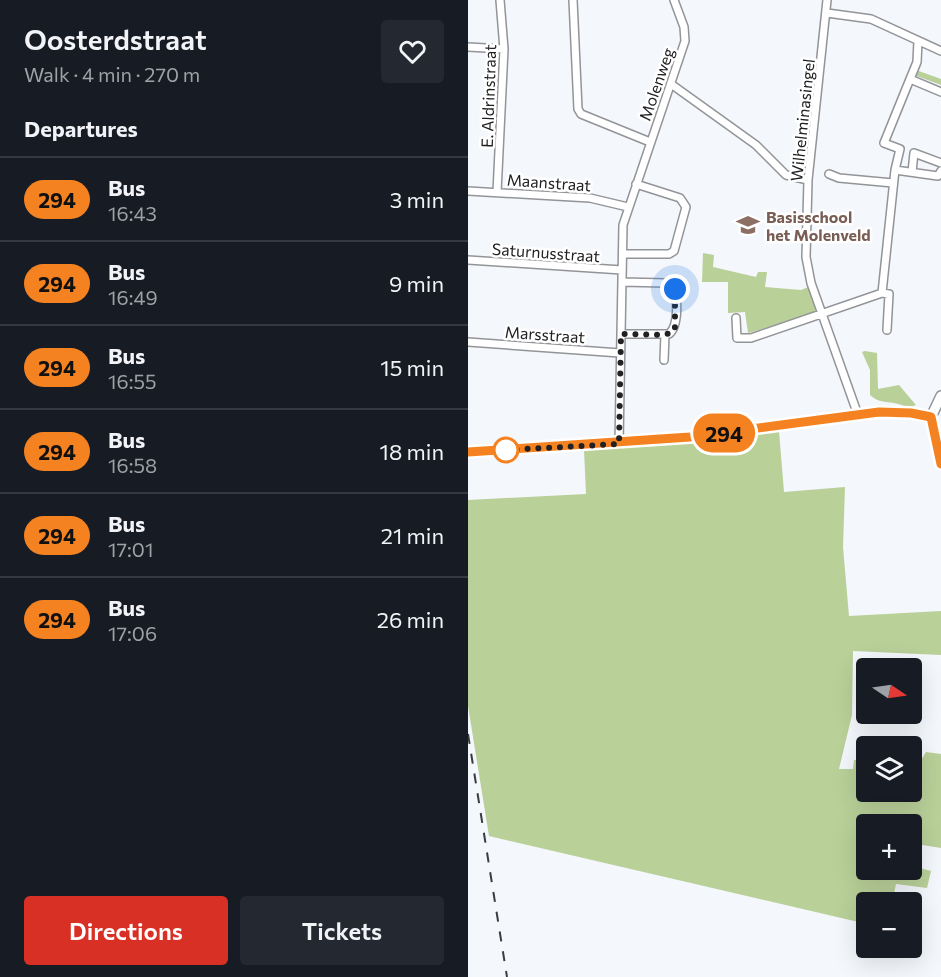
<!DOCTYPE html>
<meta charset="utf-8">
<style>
body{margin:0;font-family:Commissioner,sans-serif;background:#242831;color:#f1f3f6;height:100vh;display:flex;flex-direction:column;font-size:22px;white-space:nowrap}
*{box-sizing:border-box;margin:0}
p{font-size:20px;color:#9ea1a6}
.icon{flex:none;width:33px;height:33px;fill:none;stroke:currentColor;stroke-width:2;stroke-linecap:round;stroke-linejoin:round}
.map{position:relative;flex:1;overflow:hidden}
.panel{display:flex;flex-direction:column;background:#171b24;width:468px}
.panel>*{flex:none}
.badge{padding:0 12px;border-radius:20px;font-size:21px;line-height:39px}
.needle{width:39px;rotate:103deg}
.fabs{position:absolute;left:388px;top:658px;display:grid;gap:12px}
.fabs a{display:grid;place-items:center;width:66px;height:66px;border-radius:6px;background:#171b24;box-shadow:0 6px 24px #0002;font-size:30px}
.you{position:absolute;width:30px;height:30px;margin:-15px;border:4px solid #fff;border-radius:50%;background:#1a73e8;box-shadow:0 0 0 9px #1a73e833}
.map>.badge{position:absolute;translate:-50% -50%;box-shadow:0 0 0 3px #fff}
h2{padding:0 24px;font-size:22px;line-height:54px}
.round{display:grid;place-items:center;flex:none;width:63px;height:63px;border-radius:6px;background:#242831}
.head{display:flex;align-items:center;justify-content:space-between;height:102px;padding:0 24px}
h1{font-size:28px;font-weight:600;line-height:45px}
.button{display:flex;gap:12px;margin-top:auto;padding:12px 24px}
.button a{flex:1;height:69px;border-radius:6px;background:#d93025;color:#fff;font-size:24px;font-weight:600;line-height:69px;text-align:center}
.button a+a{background:#242831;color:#f1f3f6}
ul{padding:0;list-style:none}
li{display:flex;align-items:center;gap:18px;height:84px;padding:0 24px;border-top:2px solid #363941}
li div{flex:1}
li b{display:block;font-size:22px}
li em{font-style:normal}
li .badge{min-width:66px;font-weight:700;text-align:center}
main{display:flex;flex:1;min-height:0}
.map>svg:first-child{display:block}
</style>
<main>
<section class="panel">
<div class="head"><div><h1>Oosterdstraat</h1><p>Walk · 4 min · 270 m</p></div><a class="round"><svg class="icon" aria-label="heart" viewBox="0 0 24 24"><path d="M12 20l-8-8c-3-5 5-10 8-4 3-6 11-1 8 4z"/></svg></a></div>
<h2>Departures</h2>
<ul>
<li><span class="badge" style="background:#f58220;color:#111">294</span><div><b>Bus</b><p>16:43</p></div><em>3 min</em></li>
<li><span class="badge" style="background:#f58220;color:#111">294</span><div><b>Bus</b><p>16:49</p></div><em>9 min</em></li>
<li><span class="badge" style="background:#f58220;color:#111">294</span><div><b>Bus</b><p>16:55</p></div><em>15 min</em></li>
<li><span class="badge" style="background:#f58220;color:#111">294</span><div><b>Bus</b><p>16:58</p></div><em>18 min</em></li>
<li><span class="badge" style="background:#f58220;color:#111">294</span><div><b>Bus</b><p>17:01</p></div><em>21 min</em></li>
<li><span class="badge" style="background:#f58220;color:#111">294</span><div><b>Bus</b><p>17:06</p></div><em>26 min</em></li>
</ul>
<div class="button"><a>Directions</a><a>Tickets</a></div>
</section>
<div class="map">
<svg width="473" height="977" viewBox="0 0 473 977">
<rect width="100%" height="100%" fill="#f4f7fb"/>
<path fill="#b9d099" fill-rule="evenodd" d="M448 70 473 79V85L446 75Z
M235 253 246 255 245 267 288 277 290 272H299L297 287 333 290 340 287 348 308 346 314 280 333 277 312 260 313V282H234Z
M397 351 409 353 410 389 431 385 448 405 439 408C427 399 413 406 402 395V370L394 352Z
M311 431 316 492 377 487 375 547 381 616 473 611V655L385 651 384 715 371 769H385L386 760 399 761V792H444V765H450L458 752 473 754V848L448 844 444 866 463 871 459 888 428 884 424 903H399V924L21 836 0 706V500L118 494 116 450ZM399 825H444V870H399Z"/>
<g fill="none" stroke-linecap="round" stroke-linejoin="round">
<g stroke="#929498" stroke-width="10">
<path id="street" d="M105 0 110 109 113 114 182 142
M359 0 340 180 338 257 343 283 390 415
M359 13 403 19 473 51
M0 47 36 49
M442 79 449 62 450 41
M203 84 288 145 318 175 340 180
M427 170 470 176 473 171
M444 172 446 153 473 163
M361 174 371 178 425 183
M0 191 122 198 160 207
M29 192 36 49 32 0
M155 254H201L206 251 218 207 212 198 168 184
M0 260 154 270
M414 293 421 294 419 330
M268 318 269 338H283L414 293 427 170 432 149 416 143 442 79 473 92
M153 334H201C211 326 210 297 205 285L198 283 154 282
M0 342 152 353
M196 360 197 335
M151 444 155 225 217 41 216 27 206 0
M0 452 222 437 411 412 443 413 463 417"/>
</g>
<g stroke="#929498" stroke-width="12">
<path id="secondary" d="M473 396 463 417 473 464"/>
</g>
<use href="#street" stroke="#fff" stroke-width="7"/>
<use href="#secondary" stroke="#fff" stroke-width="9"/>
<path stroke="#3b3c3e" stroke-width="2" stroke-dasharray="10 10" stroke-linecap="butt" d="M0 734 39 977"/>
</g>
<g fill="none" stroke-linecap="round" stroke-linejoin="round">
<g stroke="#fff" stroke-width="14">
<path id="line" d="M0 452 222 437 411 412 443 413 463 417 473 464"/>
</g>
<use href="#line" stroke="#f58220" stroke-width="9"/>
<path stroke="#212123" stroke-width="6" stroke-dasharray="0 10.8" d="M38 450 151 444 153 334 196 335 205 332 207 327V289"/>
</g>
<defs>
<g id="school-bare" transform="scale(1.8)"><path d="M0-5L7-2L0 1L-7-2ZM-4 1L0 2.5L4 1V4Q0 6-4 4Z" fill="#8d6e63" stroke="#fff" stroke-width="2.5" paint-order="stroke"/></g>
</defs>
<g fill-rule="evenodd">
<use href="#school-bare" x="280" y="225"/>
</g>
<circle fill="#fff" stroke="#f58220" stroke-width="3" cx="38" cy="450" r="12"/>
<g text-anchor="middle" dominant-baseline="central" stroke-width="5" stroke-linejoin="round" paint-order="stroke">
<g font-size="16" fill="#212123" stroke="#fff">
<text transform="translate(188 84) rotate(-71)">Molenweg</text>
<text transform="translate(20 96) rotate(-88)">E. Aldrinstraat</text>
<text transform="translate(334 120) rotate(-84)">Wilhelminasingel</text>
<text transform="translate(81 182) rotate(4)">Maanstraat</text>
<text transform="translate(78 252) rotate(4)">Saturnusstraat</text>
<text transform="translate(77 334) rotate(4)">Marsstraat</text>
</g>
<g font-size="16" font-weight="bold" fill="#785e54" stroke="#fff" text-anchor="start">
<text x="298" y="216">Basisschool<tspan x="298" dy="18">het Molenveld</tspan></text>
</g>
</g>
</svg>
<div class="fabs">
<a><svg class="needle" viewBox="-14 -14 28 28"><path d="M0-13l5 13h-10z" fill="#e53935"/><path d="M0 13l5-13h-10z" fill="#9ea1a6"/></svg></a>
<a><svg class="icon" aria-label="layers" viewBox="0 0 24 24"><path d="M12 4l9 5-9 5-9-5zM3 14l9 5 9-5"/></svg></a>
<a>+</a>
<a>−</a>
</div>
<div class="you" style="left:207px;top:289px"></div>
<b class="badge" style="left:256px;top:433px;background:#f58220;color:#111">294</b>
</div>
</main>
